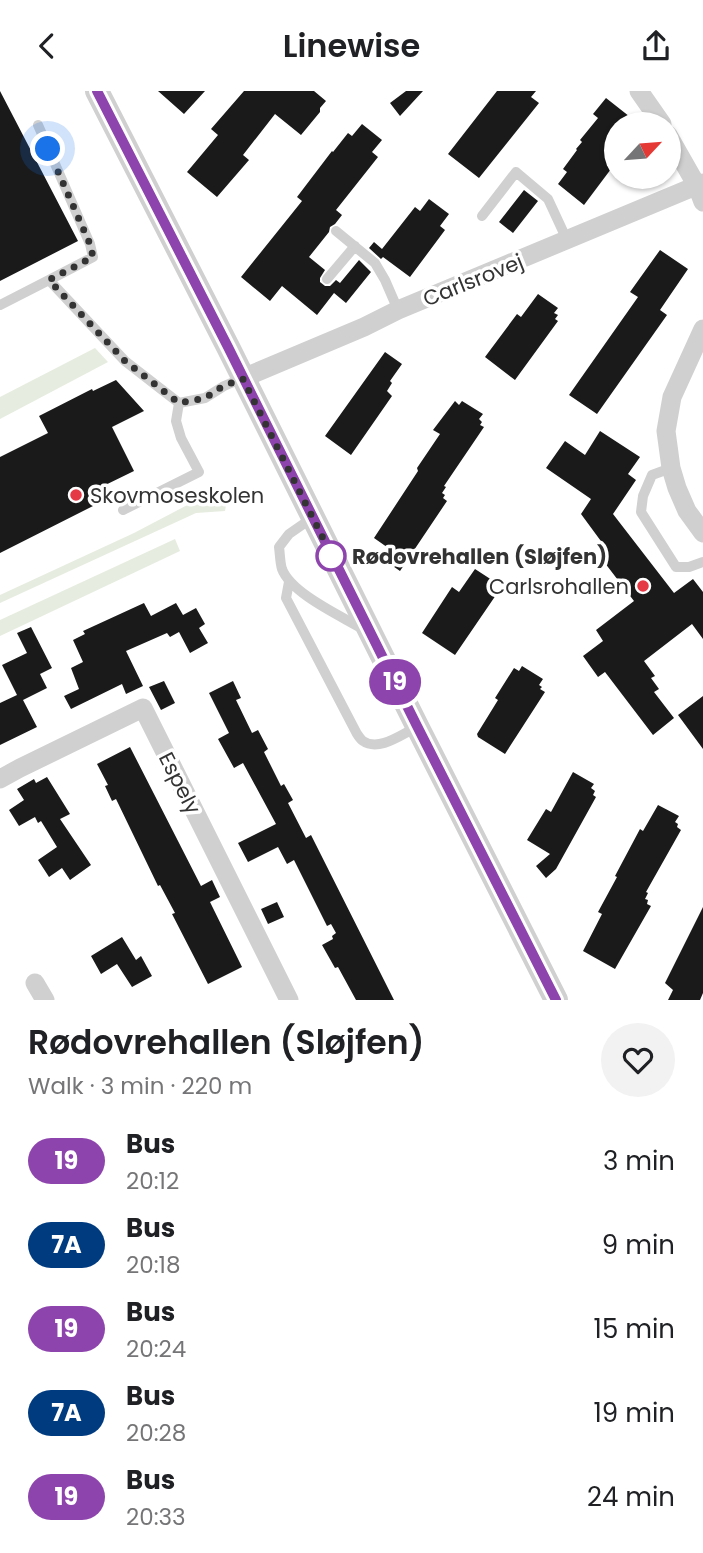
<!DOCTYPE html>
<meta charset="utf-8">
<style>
body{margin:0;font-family:Poppins,sans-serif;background:#f2f2f2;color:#202124;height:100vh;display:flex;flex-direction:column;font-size:26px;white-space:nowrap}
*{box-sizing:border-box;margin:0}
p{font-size:23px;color:#757577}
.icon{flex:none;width:38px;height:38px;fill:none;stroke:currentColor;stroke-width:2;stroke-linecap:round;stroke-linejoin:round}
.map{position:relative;height:909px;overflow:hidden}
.details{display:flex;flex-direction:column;background:#fff;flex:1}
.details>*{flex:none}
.badge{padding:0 14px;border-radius:23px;font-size:24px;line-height:46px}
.needle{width:46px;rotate:64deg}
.controls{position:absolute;left:604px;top:21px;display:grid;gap:14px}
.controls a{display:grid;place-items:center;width:77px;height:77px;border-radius:50%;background:#fff;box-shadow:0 2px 5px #0004;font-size:35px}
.you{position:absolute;width:35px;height:35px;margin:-18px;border:5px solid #fff;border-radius:50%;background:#1a73e8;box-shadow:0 0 0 10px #1a73e833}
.map>.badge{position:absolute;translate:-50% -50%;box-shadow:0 0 0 4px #fff}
.round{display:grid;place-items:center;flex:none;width:74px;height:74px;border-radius:37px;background:#f2f2f2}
.head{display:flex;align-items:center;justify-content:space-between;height:119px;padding:0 28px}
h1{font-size:33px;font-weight:600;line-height:52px}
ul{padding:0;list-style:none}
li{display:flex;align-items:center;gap:21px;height:84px;padding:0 28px}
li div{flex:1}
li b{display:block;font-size:26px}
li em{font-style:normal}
li .badge{min-width:77px;font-weight:700;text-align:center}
header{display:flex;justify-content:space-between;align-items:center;height:91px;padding:0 28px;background:#fff;font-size:32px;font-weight:600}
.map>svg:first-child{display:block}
</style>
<header><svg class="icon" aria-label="back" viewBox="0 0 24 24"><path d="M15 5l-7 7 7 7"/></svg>Linewise<svg class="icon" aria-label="share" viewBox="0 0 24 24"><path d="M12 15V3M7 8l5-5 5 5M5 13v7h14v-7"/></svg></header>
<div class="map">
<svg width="703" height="909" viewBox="0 0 703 909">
<rect width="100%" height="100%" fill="#fff"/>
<path fill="#e6ecdf" d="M95 257 108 271 0 328V306Z
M216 399 228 403 225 420 196 422 0 512V504L134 442Z
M175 448 180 460 0 545V529Z"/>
<path fill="#1a1a1a" d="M0 0 78 150 0 190Z
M158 0H205L184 23Z
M244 0H314L326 10 320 17V21L301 44 275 23 243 64 249 69 217 106 187 81 218 44 211 38Z
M406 0H423L400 25 390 12Z
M497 0H536L531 6 539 12 479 87 448 63Z
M606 7 639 33H616V57L607 69 614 74 584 114 558 93 567 81 563 78 577 59 576 58 582 51 580 49 598 27 593 23Z
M362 33 382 49 372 61 378 66 336 119 342 124 335 133 330 136 329 141 309 166 325 179 320 187V191L325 195H330L336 189 340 192 359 169 371 181 346 212 334 202 317 224 282 195 270 210 241 186 302 110 297 106 332 60 333 61 348 42 352 45Z
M524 99 538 110 513 142 499 131Z
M429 108 449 123 440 135 445 139 410 186 383 166 381 168 369 157 374 151 382 158 415 116 420 120Z
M660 159 688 178 660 219 667 224 597 323 569 304 638 206 630 201Z
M538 203 558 217 554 222 558 224 555 228 558 230 515 289 485 266 517 223 521 226Z
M385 261 402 273 390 290 392 292 387 300 392 305 351 364 325 345Z
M116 289 144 320 112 336 134 380 91 401 97 413 0 462V366L48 342 39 325 92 298 93 300Z
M455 310 459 314 462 310 483 323 479 328 482 331 480 334 484 336 444 395 446 396 442 402 445 404 443 407 447 410 400 480 387 471 394 461 374 447 418 380 417 377 440 343 433 339Z
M600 340 640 366 628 383 636 389 613 423 674 502 693 488 703 501V548L692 533 644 570 655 585 651 587 659 598 654 601 674 627 653 644 605 581 598 586 583 565 603 550 596 539 634 510 598 463 606 457 581 423 591 408 546 377 565 350 585 364Z
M475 478 495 491 491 496 495 498 492 502 496 504 455 564 422 542 452 496 459 501Z
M144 512 151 525 176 512 183 524 196 517 205 533 199 537 208 552 190 562 179 541 170 546 167 542 126 560 143 595 126 603 122 593 71 618 64 605 79 598 71 577 83 571 73 549 85 543 83 540Z
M31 536 52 577 40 583 47 597 23 609 37 636 0 654V612L17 604 2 574 27 562 17 542Z
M522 575 543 588 539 594 542 596 540 598 545 601 505 663 478 646 477 643 498 609 495 607 514 577 519 580Z
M164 590 175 612 161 619 149 596Z
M233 590 241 607 236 609 252 642 258 639 268 658 264 661 281 695 284 693 293 709 288 712 306 747 311 744 394 909H356L338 876 335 877 322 854 333 848 332 845 336 842 331 833 327 835 294 769 287 773 278 756 248 771 238 752 276 733 243 672 234 677 218 648 229 642 209 602Z
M703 605V658L678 624Z
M130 656 201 795 212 789 220 806 210 811 242 876 208 893 172 823 175 822 160 794 158 795 116 708 112 710 105 695 108 694 97 673Z
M573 681 594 693 591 697 595 700 593 704 596 706 556 778 546 787 536 775 550 763 527 749 546 718 551 721Z
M47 686 70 723 60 728 91 774 70 789 62 777 49 786 38 769 57 756 41 730 38 732 35 726 19 735 9 719 24 709 17 698 34 688 36 692Z
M658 714 679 725 675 731 678 733 677 736 681 739 646 801 648 802 645 808 648 809 647 813 651 815 615 878 583 860 602 823 598 821 617 786 615 785 640 738 643 740Z
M277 811 284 826 268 833 261 818Z
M703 816V902L700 909H668L673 899 665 892Z
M122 846 136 869 141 865 152 885 132 896 117 873 101 883 91 865Z"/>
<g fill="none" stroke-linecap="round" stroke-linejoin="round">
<path stroke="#d0d0d0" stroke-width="10" d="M38 34 90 153 93 166 49 189
M482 125 516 81 548 108 567 149
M336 140 375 172 385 189 398 219
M327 188 355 155
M0 214 49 189 125 270 179 312 205 307 224 295 243 287
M671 377 652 384 643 405 641 421 676 476H689L703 471
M123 419 199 381 181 347 176 330 179 312
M312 427 289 443 279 456C280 463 280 472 282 478 291 502 339 524 361 537
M289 491 286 507 356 641C356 642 362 650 363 650 379 661 402 643 417 636"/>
<path stroke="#d0d0d0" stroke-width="19" d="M639 0 662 33
M668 44 697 95 703 111
M703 238 672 306 666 340 671 377 677 397 687 420 703 442
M243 287 364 236 398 219 703 92
M0 688 20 677 143 617 289 909
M35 892 45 909"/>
<path stroke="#d0d0d0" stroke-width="24" d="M97 0 228 256 417 635 556 909"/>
</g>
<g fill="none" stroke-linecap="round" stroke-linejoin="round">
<g stroke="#fff" stroke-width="16">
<path id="line" d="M97 0 228 256 417 635 556 909"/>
</g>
<use href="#line" stroke="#8e44ad" stroke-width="10"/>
<path stroke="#333" stroke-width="7" stroke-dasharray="0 12.6" d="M48 58 90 153 93 166 49 189 125 270 179 312 205 307 223 295 243 288 334 469 331 465"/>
</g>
<g fill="#e63946" stroke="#fff" stroke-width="2.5">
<circle cx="76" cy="404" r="7"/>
<circle cx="643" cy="495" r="7"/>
</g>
<circle fill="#fff" stroke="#8e44ad" stroke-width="3.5" cx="331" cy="465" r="14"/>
<g text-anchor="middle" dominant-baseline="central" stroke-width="7" stroke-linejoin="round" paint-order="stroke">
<g font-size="21" fill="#333" stroke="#fff">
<text transform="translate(473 189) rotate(-22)">Carlsrovej</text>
<text transform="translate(180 692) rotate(63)">Espely</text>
</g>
<g font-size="21" fill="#333" stroke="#fff" text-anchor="start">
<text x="90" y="404">Skovmoseskolen</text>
<text x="629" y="495" text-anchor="end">Carlsrohallen</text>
</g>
<g font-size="21" font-weight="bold" fill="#333" stroke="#fff" text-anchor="start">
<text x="352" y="465">Rødovrehallen (Sløjfen)</text>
</g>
</g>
</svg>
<div class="controls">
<a><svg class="needle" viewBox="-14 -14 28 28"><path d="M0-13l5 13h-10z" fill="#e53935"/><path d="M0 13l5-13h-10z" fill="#757577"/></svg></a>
</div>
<div class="you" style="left:48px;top:58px"></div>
<b class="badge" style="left:395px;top:591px;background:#8e44ad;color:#fff">19</b>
</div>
<section class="details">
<div class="head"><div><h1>Rødovrehallen (Sløjfen)</h1><p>Walk · 3 min · 220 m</p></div><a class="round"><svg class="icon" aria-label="heart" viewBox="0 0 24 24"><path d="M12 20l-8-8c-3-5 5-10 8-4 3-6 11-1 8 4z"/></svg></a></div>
<ul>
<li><span class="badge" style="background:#8e44ad;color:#fff">19</span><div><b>Bus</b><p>20:12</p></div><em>3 min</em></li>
<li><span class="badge" style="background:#003b80;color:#fff">7A</span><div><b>Bus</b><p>20:18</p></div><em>9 min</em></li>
<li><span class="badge" style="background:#8e44ad;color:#fff">19</span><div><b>Bus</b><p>20:24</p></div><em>15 min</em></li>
<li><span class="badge" style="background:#003b80;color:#fff">7A</span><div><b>Bus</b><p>20:28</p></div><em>19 min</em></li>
<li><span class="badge" style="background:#8e44ad;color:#fff">19</span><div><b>Bus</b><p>20:33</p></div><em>24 min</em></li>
</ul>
</section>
